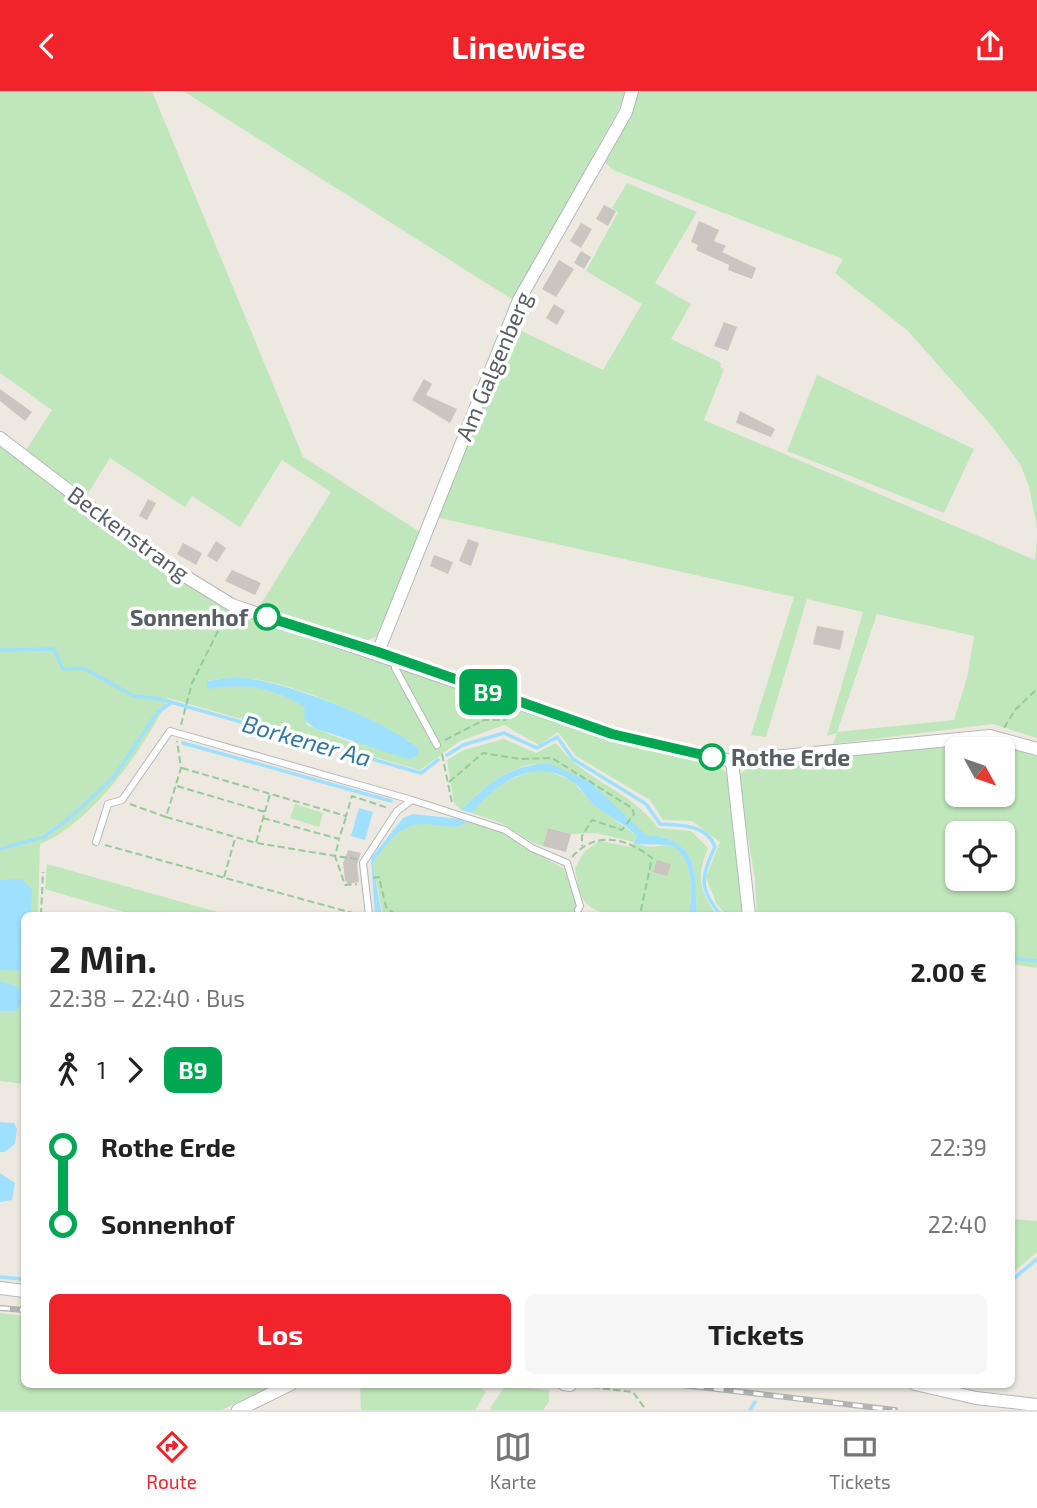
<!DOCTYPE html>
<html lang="de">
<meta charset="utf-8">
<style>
body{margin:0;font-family:"Exo 2",sans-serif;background:#f6f6f6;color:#222;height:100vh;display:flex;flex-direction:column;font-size:26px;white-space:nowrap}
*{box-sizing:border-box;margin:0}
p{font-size:23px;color:#767676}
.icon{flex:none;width:38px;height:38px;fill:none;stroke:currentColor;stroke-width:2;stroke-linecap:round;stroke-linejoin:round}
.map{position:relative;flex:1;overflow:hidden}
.side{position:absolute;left:21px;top:821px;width:994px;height:476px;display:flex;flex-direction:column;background:#fff;border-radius:10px;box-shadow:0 2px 5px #0004}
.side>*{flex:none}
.badge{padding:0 14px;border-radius:10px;font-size:24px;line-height:46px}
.needle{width:46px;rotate:130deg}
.fabs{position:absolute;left:945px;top:646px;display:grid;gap:14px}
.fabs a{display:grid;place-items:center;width:70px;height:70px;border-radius:10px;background:#fff;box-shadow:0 2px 5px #0004;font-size:35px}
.map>.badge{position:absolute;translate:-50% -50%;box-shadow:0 0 0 4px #fff}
.legs{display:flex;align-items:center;gap:10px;height:77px;padding:0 28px;font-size:23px}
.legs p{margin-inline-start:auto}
.head{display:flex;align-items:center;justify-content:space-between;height:119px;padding:0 28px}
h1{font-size:38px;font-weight:700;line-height:52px}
.cta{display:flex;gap:14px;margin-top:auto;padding:14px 28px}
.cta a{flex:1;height:80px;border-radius:10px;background:#f1232b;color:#fff;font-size:28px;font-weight:700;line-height:80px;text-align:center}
.cta a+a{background:#f6f6f6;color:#222}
ul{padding:0 28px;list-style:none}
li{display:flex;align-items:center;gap:24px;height:77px;font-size:26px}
li i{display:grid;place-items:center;width:10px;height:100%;margin:0 9px;background:currentColor}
li i::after{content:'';width:18px;height:18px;margin:-9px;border:5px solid;border-radius:50%;background:#fff}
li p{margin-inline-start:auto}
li:first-child i{background:linear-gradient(#0000 50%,currentColor 0)}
li:last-child i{background:linear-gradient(currentColor 50%,#0000 0)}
header{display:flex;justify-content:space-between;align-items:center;height:91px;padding:0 28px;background:#f1232b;color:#fff;font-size:32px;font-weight:700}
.menu{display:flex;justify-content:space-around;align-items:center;height:98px;border-top:2px solid #e0e0e0;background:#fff;font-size:19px;color:#767676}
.menu a{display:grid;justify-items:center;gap:4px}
.menu .on{color:#f1232b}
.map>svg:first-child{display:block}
</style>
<header><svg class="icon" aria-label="back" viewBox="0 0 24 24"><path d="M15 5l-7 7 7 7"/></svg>Linewise<svg class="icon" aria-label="share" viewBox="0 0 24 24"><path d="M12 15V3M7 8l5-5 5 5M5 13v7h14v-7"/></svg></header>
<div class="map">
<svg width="1037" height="1319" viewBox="0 0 1037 1319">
<rect width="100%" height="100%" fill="#ede9e0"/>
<path fill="#c0e6bb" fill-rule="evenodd" d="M0 0H152L303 366 420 441 377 545 362 552 257 519 331 401 282 369 240 436 192 405 185 416 110 367 87 404 26 359 52 319 0 282Z
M183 0H625L619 18 513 209Z
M635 0H1037V437L1029 395 1020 373 992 335 908 240 835 182 843 168 613 79 605 71 606 63Z
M627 92 697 121 655 192 691 213 671 248 721 272 720 276 724 278 704 329 1035 469 1037 447V647L993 633 833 653 837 642 827 645 863 521 807 508 766 646 751 644 794 506 435 426 511 235 603 279 642 213 586 180 618 121 612 117ZM877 523 974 545 968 583 954 629 837 641Z
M817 284 974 358 944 422 787 360Z
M0 354 236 521 716 671 727 683 745 790 744 824H726L716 812 706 786 720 751 692 730 663 729 650 709 576 665 558 641 539 654 504 634 460 650 420 679 168 607C146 656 91 733 40 753L38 824H24V993L0 990ZM234 586C290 588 365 624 412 652L349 651 307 634 305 617C275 595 243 593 208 597L207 590Z
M504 648 536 662 556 652C585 691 630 698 658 737L691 740 708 757C696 786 699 799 717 824H697C695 796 701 759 668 748 660 745 655 744 647 746L590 691 534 673C502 679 483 698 461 719L454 712 447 669 464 659Z
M987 649 1037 666V877L1012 873V824H757L755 788 738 685 747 677ZM957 658H1003V704H957ZM957 742H1003V788H957Z
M543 678 572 690 594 714 637 745 634 751C639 753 646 756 651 756 659 756 664 752 673 756 694 767 693 805 688 824 660 824 611 833 588 814 578 805 577 789 575 777L585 760 600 750 632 756 634 751 596 742 571 743 549 737 543 755 533 752 503 733 472 722C491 698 512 684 543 678Z
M295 713 323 722 319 736 290 727Z
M469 729 503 742 564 778 577 815 573 824H383L373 774C379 757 402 732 421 731 440 730 452 740 469 729Z
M47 773 228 824H134L45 798Z
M1012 1128 1037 1130V1161L1012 1182Z
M0 1222 24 1225V1293H275L222 1319H0Z
M360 1293H476L486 1301 475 1319H361Z
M505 1295 549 1299V1311L543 1319H493L490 1317Z"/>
<path fill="#9fe0ff" d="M234 586C279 587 383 628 418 657L419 663 410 668 398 665 314 637 304 628 305 617C276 596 242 592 207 598V590Z
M549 672 590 691 647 745C655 744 660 745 668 748 701 759 695 796 697 824H688C694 805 693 767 673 756 665 752 647 755 634 752L637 745C624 732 607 725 593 713 586 706 582 698 574 692 536 664 497 691 472 722L461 719C490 691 507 675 549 672Z
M359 717 373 721 365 749 351 745Z
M413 723 469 729C448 749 421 714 389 751 383 759 376 765 373 774L382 824H375L371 767 403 727Z
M21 788 32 798 31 824H24V880L0 879V789Z
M0 890 18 896 23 906 17 920H0Z
M0 1031 14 1032 17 1038 15 1053 4 1061H0Z
M0 1082 15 1092 12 1109 0 1111Z"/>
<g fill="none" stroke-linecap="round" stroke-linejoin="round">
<path stroke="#9fe0ff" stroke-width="3.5" d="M0 559 54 558 63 578 83 577 134 605 160 608 421 682 438 669
M183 652 391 710
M447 664 463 654 504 642 537 657 557 646 573 668 646 713 660 733C680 734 707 733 715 756 701 786 698 797 721 824
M0 758 44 746 71 726 114 686 157 622 172 611
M1012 867 1037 870
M0 1186 21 1188
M1012 1189 1037 1168
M750 1319 755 1311"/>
</g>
<path fill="#cac5c0" d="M604 114 616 120 608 135 596 128Z
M699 130 719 139 714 150 726 155 722 161 756 177 752 188 728 179 729 174 696 159 698 154 691 151Z
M581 132 592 138 581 157 570 150Z
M581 160 591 166 584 178 574 172Z
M559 169 574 178 556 206 542 198Z
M554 213 565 220 557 234 546 227Z
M724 231 737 236 728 260 714 255Z
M424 288 432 293 426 304 457 318 450 332 412 309Z
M0 298 32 321 25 330 0 310Z
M740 320 775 338 771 346 736 332Z
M148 408 156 412 147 429 139 425Z
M468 448 479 452 471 475 459 470Z
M216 450 226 457 217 471 207 465Z
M183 452 202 462 196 474 177 463Z
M434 464 453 471 448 483 430 475Z
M232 479 261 492 255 504 225 490Z
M817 535 844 540 840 559 813 553Z
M548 737 571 743 566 761 543 755Z
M348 759 361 762 357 773 359 791 348 793 345 789 343 772Z
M657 769 671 773 667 785 653 781Z"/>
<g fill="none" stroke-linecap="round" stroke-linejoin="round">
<g stroke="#b3b8bc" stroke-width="8">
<path id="lane" d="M397 569 395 577 437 654
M412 709 505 739 532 757 567 772 580 815 578 819
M96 751 108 713 122 709 170 640 412 709 397 720 363 772 369 824"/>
</g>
<g stroke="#b3b8bc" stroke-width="14">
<path id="street" d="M0 347 162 471 232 514 612 644 732 670 990 645 1037 658
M378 561 519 209 626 21 632 0
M732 670 749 824
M0 1197 24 1200
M564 1293 570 1294
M915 1293 976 1307 1037 1314
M238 1319 291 1293"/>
</g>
<path stroke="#96ca9e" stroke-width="2" stroke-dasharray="7 3.5" stroke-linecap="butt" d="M181 634 192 592 226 524
M1004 637 1015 619 1037 598
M445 649 484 629H506
M442 663 452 712
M182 677 346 725 352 705 388 717
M449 691 483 662 520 668 552 667 632 717 634 723 622 739 592 729 582 745V755
M177 695 265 721
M130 713 166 726 181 677 177 650
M166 726 256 752 270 703
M263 727 339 748 346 726
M257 752 335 765 339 749
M105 754 360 824
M572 766C596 739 627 747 652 767L640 824
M357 768 335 765 345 794 357 793
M224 786 235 748
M373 787 379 786 386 816 396 824
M41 824 43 781
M582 1295 633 1301 646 1319"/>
<use href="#lane" stroke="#fff" stroke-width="6"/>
<use href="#street" stroke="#fff" stroke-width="12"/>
<g stroke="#b2b3b3" stroke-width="6">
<path id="rail" d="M0 1217 24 1219
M674 1293 895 1319"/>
</g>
<use href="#rail" stroke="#fff" stroke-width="3.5" stroke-dasharray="10" stroke-linecap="butt"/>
</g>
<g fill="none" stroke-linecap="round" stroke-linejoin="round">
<g stroke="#fff" stroke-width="16">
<path id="line-1" d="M267 526 378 561 612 643 712 666"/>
</g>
<use href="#line-1" stroke="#00a651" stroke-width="10"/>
</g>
<g fill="#fff" stroke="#00a651" stroke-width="3.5">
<circle cx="267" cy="526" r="12"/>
<circle cx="712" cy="666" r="12"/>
</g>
<g text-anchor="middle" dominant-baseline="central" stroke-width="7" stroke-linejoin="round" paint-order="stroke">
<g font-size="23" fill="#595e62" stroke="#fff">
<text transform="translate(493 275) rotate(-67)">Am Galgenberg</text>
<text transform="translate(129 442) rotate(36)">Beckenstrang</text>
</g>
<g font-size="23" font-weight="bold" fill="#595e62" stroke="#fff" text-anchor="end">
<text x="248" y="526">Sonnenhof</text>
<text x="731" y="666" text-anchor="start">Rothe Erde</text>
</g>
<g font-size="24" font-style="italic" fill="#3377a3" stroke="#fff">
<text transform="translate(307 649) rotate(16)">Borkener Aa</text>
</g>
</g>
</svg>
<div class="fabs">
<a><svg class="needle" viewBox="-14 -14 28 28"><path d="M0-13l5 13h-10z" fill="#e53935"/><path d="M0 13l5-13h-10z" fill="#767676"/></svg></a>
<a><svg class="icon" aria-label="locate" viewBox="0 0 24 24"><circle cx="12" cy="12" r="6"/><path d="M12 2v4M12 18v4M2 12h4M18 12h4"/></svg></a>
</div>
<b class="badge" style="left:488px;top:601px;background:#00a651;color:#fff">B9</b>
<section class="side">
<div class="head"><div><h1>2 Min.</h1><p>22:38 – 22:40 · Bus</p></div><b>2.00 €</b></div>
<div class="legs"><svg class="icon" aria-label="walk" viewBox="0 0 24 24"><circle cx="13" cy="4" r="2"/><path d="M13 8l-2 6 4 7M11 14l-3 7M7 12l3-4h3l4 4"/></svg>1<svg class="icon" aria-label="forward" viewBox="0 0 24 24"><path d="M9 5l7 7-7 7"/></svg><b class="badge" style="background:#00a651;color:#fff">B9</b></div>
<ul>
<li><i style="color:#00a651"></i><b>Rothe Erde</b><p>22:39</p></li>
<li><i style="color:#00a651"></i><b>Sonnenhof</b><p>22:40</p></li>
</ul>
<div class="cta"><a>Los</a><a>Tickets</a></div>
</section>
</div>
<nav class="menu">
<a class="on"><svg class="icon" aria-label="directions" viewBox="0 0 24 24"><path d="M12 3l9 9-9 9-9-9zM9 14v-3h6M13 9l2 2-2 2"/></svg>Route</a>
<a><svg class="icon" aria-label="map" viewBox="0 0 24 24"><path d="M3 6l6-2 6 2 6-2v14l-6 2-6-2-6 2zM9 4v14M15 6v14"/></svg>Karte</a>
<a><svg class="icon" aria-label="tickets" viewBox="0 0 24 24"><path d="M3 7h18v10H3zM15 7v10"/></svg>Tickets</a>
</nav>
